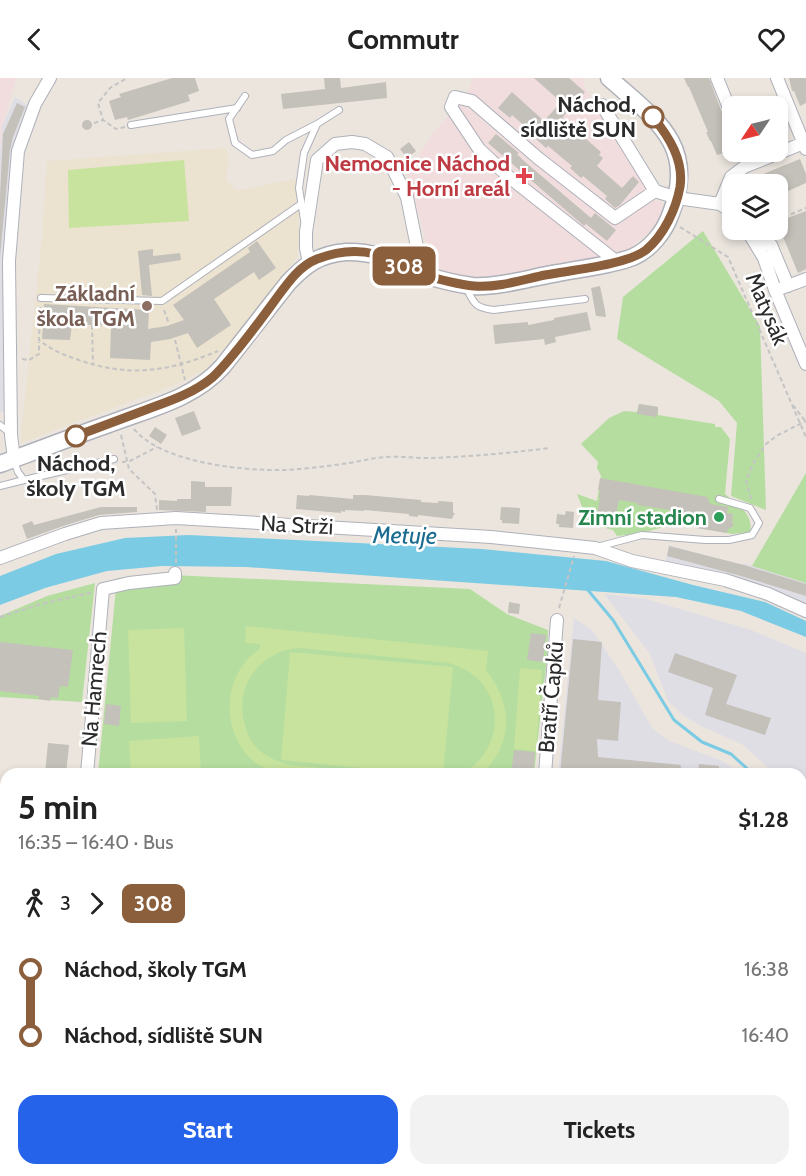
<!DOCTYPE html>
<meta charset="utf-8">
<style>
body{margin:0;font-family:Cabin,sans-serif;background:#f2f2f2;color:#222;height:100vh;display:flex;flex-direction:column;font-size:22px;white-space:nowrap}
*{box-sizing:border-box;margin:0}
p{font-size:20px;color:#767676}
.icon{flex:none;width:33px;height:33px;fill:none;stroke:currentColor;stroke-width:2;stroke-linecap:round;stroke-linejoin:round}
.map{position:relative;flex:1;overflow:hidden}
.details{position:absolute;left:0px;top:690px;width:807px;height:408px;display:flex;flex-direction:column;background:#fff;border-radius:18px 18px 0 0;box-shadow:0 3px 9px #0003}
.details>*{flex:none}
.badge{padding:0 12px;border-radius:9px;font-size:21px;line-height:39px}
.needle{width:39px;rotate:235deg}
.tools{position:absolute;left:722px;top:18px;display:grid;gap:12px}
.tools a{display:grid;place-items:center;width:66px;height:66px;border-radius:12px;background:#fff;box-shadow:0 3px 9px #0003;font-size:30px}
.map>.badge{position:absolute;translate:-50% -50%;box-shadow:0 0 0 3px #fff}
.legs{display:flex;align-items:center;gap:9px;height:66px;padding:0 18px;font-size:20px}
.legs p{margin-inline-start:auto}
.headline{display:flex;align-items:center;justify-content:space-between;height:102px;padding:0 18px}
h1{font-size:33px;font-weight:800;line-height:45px}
.cta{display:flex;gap:12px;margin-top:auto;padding:12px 18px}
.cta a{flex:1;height:69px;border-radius:18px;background:#2563eb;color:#fff;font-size:24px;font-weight:800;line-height:69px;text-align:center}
.cta a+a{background:#f2f2f2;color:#222}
ul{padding:0 18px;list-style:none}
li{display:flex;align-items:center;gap:21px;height:66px;font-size:22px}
li i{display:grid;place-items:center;width:9px;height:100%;margin:0 8px;background:currentColor}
li i::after{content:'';width:15px;height:15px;margin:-8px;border:4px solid;border-radius:50%;background:#fff}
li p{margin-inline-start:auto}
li:first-child i{background:linear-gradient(#0000 50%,currentColor 0)}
li:last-child i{background:linear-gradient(currentColor 50%,#0000 0)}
header{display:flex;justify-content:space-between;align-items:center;height:78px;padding:0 18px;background:#fff;font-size:27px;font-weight:800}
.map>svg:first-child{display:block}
</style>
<header><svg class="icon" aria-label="back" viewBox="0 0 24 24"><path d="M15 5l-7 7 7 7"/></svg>Commutr<svg class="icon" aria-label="heart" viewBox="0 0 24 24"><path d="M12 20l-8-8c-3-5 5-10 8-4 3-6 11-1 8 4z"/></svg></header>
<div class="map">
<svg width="806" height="1098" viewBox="0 0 806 1098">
<rect width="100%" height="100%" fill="#ebe5de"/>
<path fill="#e0dee5" d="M15 19 27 27 16 66 8 334H0V74L2 48Z
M669 467 742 488 744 485 806 504V533L722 504 664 493Z
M604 516 646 521 680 531 751 552 806 575V793L801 788V696H775L743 667 699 647 683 637 668 623 650 576Z
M574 540 592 552 619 592 652 650 669 663 723 683 741 696H558Z
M801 824 806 828V868L801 866Z
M118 1092H541L542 1098H99V1096Z"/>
<path fill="#ebe2cf" d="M226 70 229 83 225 101 236 113 299 100V162L297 179 247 245 205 292 172 308 20 365 42 160 47 83Z"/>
<path fill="#f1ddde" d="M0 0H17L2 48 0 74Z
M473 0H582L587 13 631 85 663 127 656 149 626 173 573 188 480 201 434 192 407 96 434 54 467 17Z"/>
<path fill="#b6dda0" d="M703 153 760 248 766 432 731 418 737 345 719 323 617 261 623 219Z
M639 326 658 329V337L715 346V349H721L730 361 725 416C737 426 754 436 750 454L732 456 676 445 643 455 617 458 613 452 589 446 577 416 597 423 601 398 597 390 598 384 581 366 609 340 624 333 637 334Z
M806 395V505L752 488Z
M172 497 470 511 507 536 548 552 547 580 534 696H98L117 500Z
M95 505 82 624 0 619V538L47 518Z
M0 995 6 996V1084L0 1085Z"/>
<path fill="#c6d4b7" d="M0 1007 6 1008V1070H0Z"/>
<path fill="#c7e39d" d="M184 82 189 143 69 150 68 92Z
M246 548 488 573 486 592C513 627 514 664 482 696H460C497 680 507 629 478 601 470 593 460 589 449 585L300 570C259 572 232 611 246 650 248 657 252 665 257 670 266 679 278 684 290 687L380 696H275C266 691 258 687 251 681 224 655 223 610 246 583 250 578 256 574 260 570V566L245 565Z
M184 550 187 643 131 645 128 552Z
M290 574 453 589 443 696H420L281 682Z
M520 590 542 592 536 673 514 671Z
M199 658 201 696H131L129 663Z"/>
<path fill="#7bcbe4" d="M189 457 482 471 606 483 693 507 765 524 806 543V559L741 533 676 519 246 489 162 488 107 493 45 510 0 527V498L56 476 125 460Z"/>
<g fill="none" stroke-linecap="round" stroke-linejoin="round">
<path stroke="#7bcbe4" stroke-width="3" d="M587 511 613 542 674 642 702 664 731 676 753 696
M801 805 806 810"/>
</g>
<path fill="#c4c0ba" d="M172 0H195L199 13 188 17 190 23 128 42 127 39 115 42 109 23 121 19 119 16Z
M324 0H340L341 10 386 4 387 20 283 31 281 16 325 11Z
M534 0H569L585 14 562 40 601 74 599 77 603 80 597 88 622 110 633 98 639 104 620 127 615 130 605 121 607 118 583 98 581 100 570 90 572 88 548 68 546 70 535 60 536 58 512 37 510 40 498 30 512 14 544 43 561 24Z
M684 0H709L724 40 727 44 732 45V70L726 69 727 74 717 77 711 63H710L706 54H708L689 9H688Z
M789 0H806V25L800 28 794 13H792Z
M17 25 25 29 13 59 10 72 0 179V118L3 56Z
M82 47a5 5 0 1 1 10 0a5 5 0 1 1-10 0Z
M496 56 519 75 517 76 524 83 591 140 584 148 488 65Z
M409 64 416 73 407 80 400 71Z
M800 81 806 96V105L777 118V106H739Z
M806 133V191L798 195 777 144Z
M595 135 616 152 607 163 586 146Z
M257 163 276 190 259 202 254 194 214 221 231 247 197 270 188 255 170 261 151 264 150 282 110 280 111 248 72 246 70 262 42 261 44 226 149 232 148 251 167 248 184 242 173 227 250 174 248 170Z
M153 171V178L180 175 181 182 149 187 152 218 142 217 138 173Z
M600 208 605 232 606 239 596 238 591 210Z
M587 234 591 252 555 259 556 264 545 267 544 261 495 266 493 247 528 244V247L554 242V240Z
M639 326 658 329 657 339 637 336Z
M194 333 201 351 182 358 175 340Z
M155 349 167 357 161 366 149 358Z
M600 400 707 419 710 426 728 429 727 435 733 436 732 445 734 448 728 451 727 455 696 450 711 446 674 439 675 435 669 434 670 432 637 427V425L619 422 613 450 595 447 600 420H599L600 412H598Z
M191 403 205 404V409H232L231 428H206V434L159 432V422L177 423V421H191Z
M297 417 309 418V417L353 421V417H365L421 422V424L438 425V423L453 424V434L455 436 453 438 452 441 418 437V439L409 438V436L364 432V433L345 432V434L341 433V435L296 431Z
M101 429H137V434L99 437 63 448 27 461 22 447 32 443 34 447Z
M501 429 520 430 519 446 502 445V442H500Z
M566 433 574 434 573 450 559 449V446H556L557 436 565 437Z
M669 468 744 487 806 506V518L741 498 667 478Z
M509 524 520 526 519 536 508 535Z
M531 555 546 557 543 584 527 582Z
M573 561 602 564 598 622 621 624 618 663 597 661 598 679 681 687 680 696H560Z
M0 564 73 572 68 609 60 608 58 620 51 619 50 623 39 621V618L0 613Z
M675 575 737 597 726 626 771 640 765 657 705 637 713 610 668 594Z
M106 626 121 628 119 648 104 646Z
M48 665 69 667 66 696H45Z
M514 672 535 674 533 696H511Z
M699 686 719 688V696H698Z"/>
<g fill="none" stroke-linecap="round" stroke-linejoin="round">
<g stroke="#afb1ba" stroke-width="8">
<path id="lane" d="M245 18 229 41 235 65 252 77 273 73 286 62 317 46
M131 47 237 30
M304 142 299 110 304 75 317 46 339 32
M466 209C474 226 475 230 494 232L585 221
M41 220 162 223 301 126
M0 347 11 356
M14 383 18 394 24 402 114 381
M0 408 24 402
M597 469 642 457 705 462H729L752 457 759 445 750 430 719 421
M801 743 806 732
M801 770 806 771
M0 842 6 843
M0 970 6 971
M342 1092 344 1098"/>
</g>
<g stroke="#afb1ba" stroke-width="14">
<path id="street" d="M717 0 732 37
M777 0 806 71
M602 27 655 113
M720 126 731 99 744 89 806 64
M747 152 764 180 775 212 806 286
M753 161 771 167 788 208
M617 184 509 99 479 71 451 29 455 19 472 23 538 80 615 140 655 113 677 120 720 126 732 134
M309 185 306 170V154L317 82 335 66 352 64 365 66 387 79 407 119 418 174 429 198
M782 210 806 201
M14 381 11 357 9 183 18 73 35 26 50 0
M0 480 65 456 101 445 176 440 491 459 595 470 632 483 725 502 768 516 806 533
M87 696 103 511 129 505 175 500V495
M545 696 557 542
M801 1043 806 1044
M64 1092 66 1098
M550 1092V1098
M0 1097 41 1092"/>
</g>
<g stroke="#afb1ba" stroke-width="19">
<path id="secondary" d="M0 386C36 373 72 359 109 346 148 331 194 321 223 288L288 205C305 187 319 176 346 174 380 173 398 187 428 198 441 202 458 206 472 208 497 210 533 199 558 195 582 190 610 188 633 179 651 171 665 153 671 135 698 67 654 40 609 0"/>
</g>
<g stroke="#c4c4c4" stroke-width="20">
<path id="primary" d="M0 769 6 770
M801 882 806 884"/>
</g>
<path stroke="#c4c4c4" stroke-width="2" stroke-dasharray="4.5 3" stroke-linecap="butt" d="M94 45 103 42
M125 49 116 51 103 42 98 25 110 10 127 0
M777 142 806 130
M680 149 728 179 806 359
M40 229 39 262C52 272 61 276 76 281 129 300 167 294 218 273
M164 232 169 246
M92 247 93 286
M175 262 185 302
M22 281 29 282 39 276V264
M793 327 806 344
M134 351C162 385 243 393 285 392 306 391 328 388 349 385 361 383 373 380 385 379 399 378 413 380 427 380 468 379 509 375 550 370
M121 357 129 391 155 416 157 432
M122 384 130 383 157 369
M751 421 746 403 754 384 766 366 778 357 806 343
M176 485V451
M559 530 574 478
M0 539 38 527 93 514
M0 825H6
M801 899 806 902
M801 937 806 936
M801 973 806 968
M0 1005 6 1006
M0 1072H6"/>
<use href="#lane" stroke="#fff" stroke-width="6"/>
<use href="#street" stroke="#fff" stroke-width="12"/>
<use href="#secondary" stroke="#fff" stroke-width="16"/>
<use href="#primary" stroke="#e4c56b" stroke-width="18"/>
</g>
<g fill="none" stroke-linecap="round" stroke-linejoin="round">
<g stroke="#fff" stroke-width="14">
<path id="line-1" d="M76 358C100 349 124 340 148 331 170 323 194 315 213 299 233 280 256 248 273 225 285 209 297 189 317 181 335 174 356 171 375 176 392 180 409 190 425 197 437 201 461 207 474 208 497 210 522 202 545 197 572 192 626 187 646 172 664 157 676 131 680 109 684 82 669 59 653 39"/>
</g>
<use href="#line-1" stroke="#8b5e3c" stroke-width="9"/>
</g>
<g fill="#fff" stroke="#8b5e3c" stroke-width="3">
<circle cx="653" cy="39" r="10"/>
<circle cx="76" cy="358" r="10"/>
</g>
<path fill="#e0444e" stroke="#fff" stroke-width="2" d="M521 89h6v6h6v6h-6v6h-6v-6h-6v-6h6z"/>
<circle fill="#8d6e63" stroke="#fff" stroke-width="2" cx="147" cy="228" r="6"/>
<circle fill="#2e9e5b" stroke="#fff" stroke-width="2" cx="719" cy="439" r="6"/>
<g text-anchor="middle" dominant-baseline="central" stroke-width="5" stroke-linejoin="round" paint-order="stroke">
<g font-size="22" font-weight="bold" fill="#2b2b2b" stroke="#fff" text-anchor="end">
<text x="636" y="26">Náchod,<tspan x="636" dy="25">sídliště SUN</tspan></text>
<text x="76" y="385" text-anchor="middle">Náchod,<tspan x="76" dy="25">školy TGM</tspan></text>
</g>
<g font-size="22" font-weight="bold" fill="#be3a42" stroke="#fff" text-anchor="end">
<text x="510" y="85">Nemocnice Náchod<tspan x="510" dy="25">- Horní areál</tspan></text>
</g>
<g font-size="22" font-weight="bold" fill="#785e54" stroke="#fff" text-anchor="end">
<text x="135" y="215">Základní<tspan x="135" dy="25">škola TGM</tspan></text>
</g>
<g font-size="22" fill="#2b2b2b" stroke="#fff">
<text transform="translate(767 231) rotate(67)">Matysák</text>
<text transform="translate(297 447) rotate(3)">Na Strži</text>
<text transform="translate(94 611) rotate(-85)">Na Hamrech</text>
<text transform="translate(551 619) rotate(-85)">Bratří Čapků</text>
</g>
<g font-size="22" font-weight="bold" fill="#27864d" stroke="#fff" text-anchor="end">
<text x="707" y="439">Zimní stadion</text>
</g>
<g font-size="24" font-style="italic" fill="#1a6b90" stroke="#fff">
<text transform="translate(405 457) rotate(1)">Metuje</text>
</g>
</g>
</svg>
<div class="tools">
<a><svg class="needle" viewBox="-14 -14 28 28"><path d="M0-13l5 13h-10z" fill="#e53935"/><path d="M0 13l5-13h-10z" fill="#767676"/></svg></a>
<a><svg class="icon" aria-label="layers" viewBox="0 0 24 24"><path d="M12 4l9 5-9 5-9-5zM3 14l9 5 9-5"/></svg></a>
</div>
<b class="badge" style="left:404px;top:188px;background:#8b5e3c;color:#fff">308</b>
<section class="details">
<div class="headline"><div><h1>5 min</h1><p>16:35 – 16:40 · Bus</p></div><b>$1.28</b></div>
<div class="legs"><svg class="icon" aria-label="walk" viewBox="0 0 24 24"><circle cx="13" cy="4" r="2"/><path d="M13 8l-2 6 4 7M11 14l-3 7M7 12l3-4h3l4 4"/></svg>3<svg class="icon" aria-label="forward" viewBox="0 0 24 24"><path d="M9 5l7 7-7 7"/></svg><b class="badge" style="background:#8b5e3c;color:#fff">308</b></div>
<ul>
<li><i style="color:#8b5e3c"></i><b>Náchod, školy TGM</b><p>16:38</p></li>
<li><i style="color:#8b5e3c"></i><b>Náchod, sídliště SUN</b><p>16:40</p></li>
</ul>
<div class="cta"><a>Start</a><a>Tickets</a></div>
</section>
</div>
